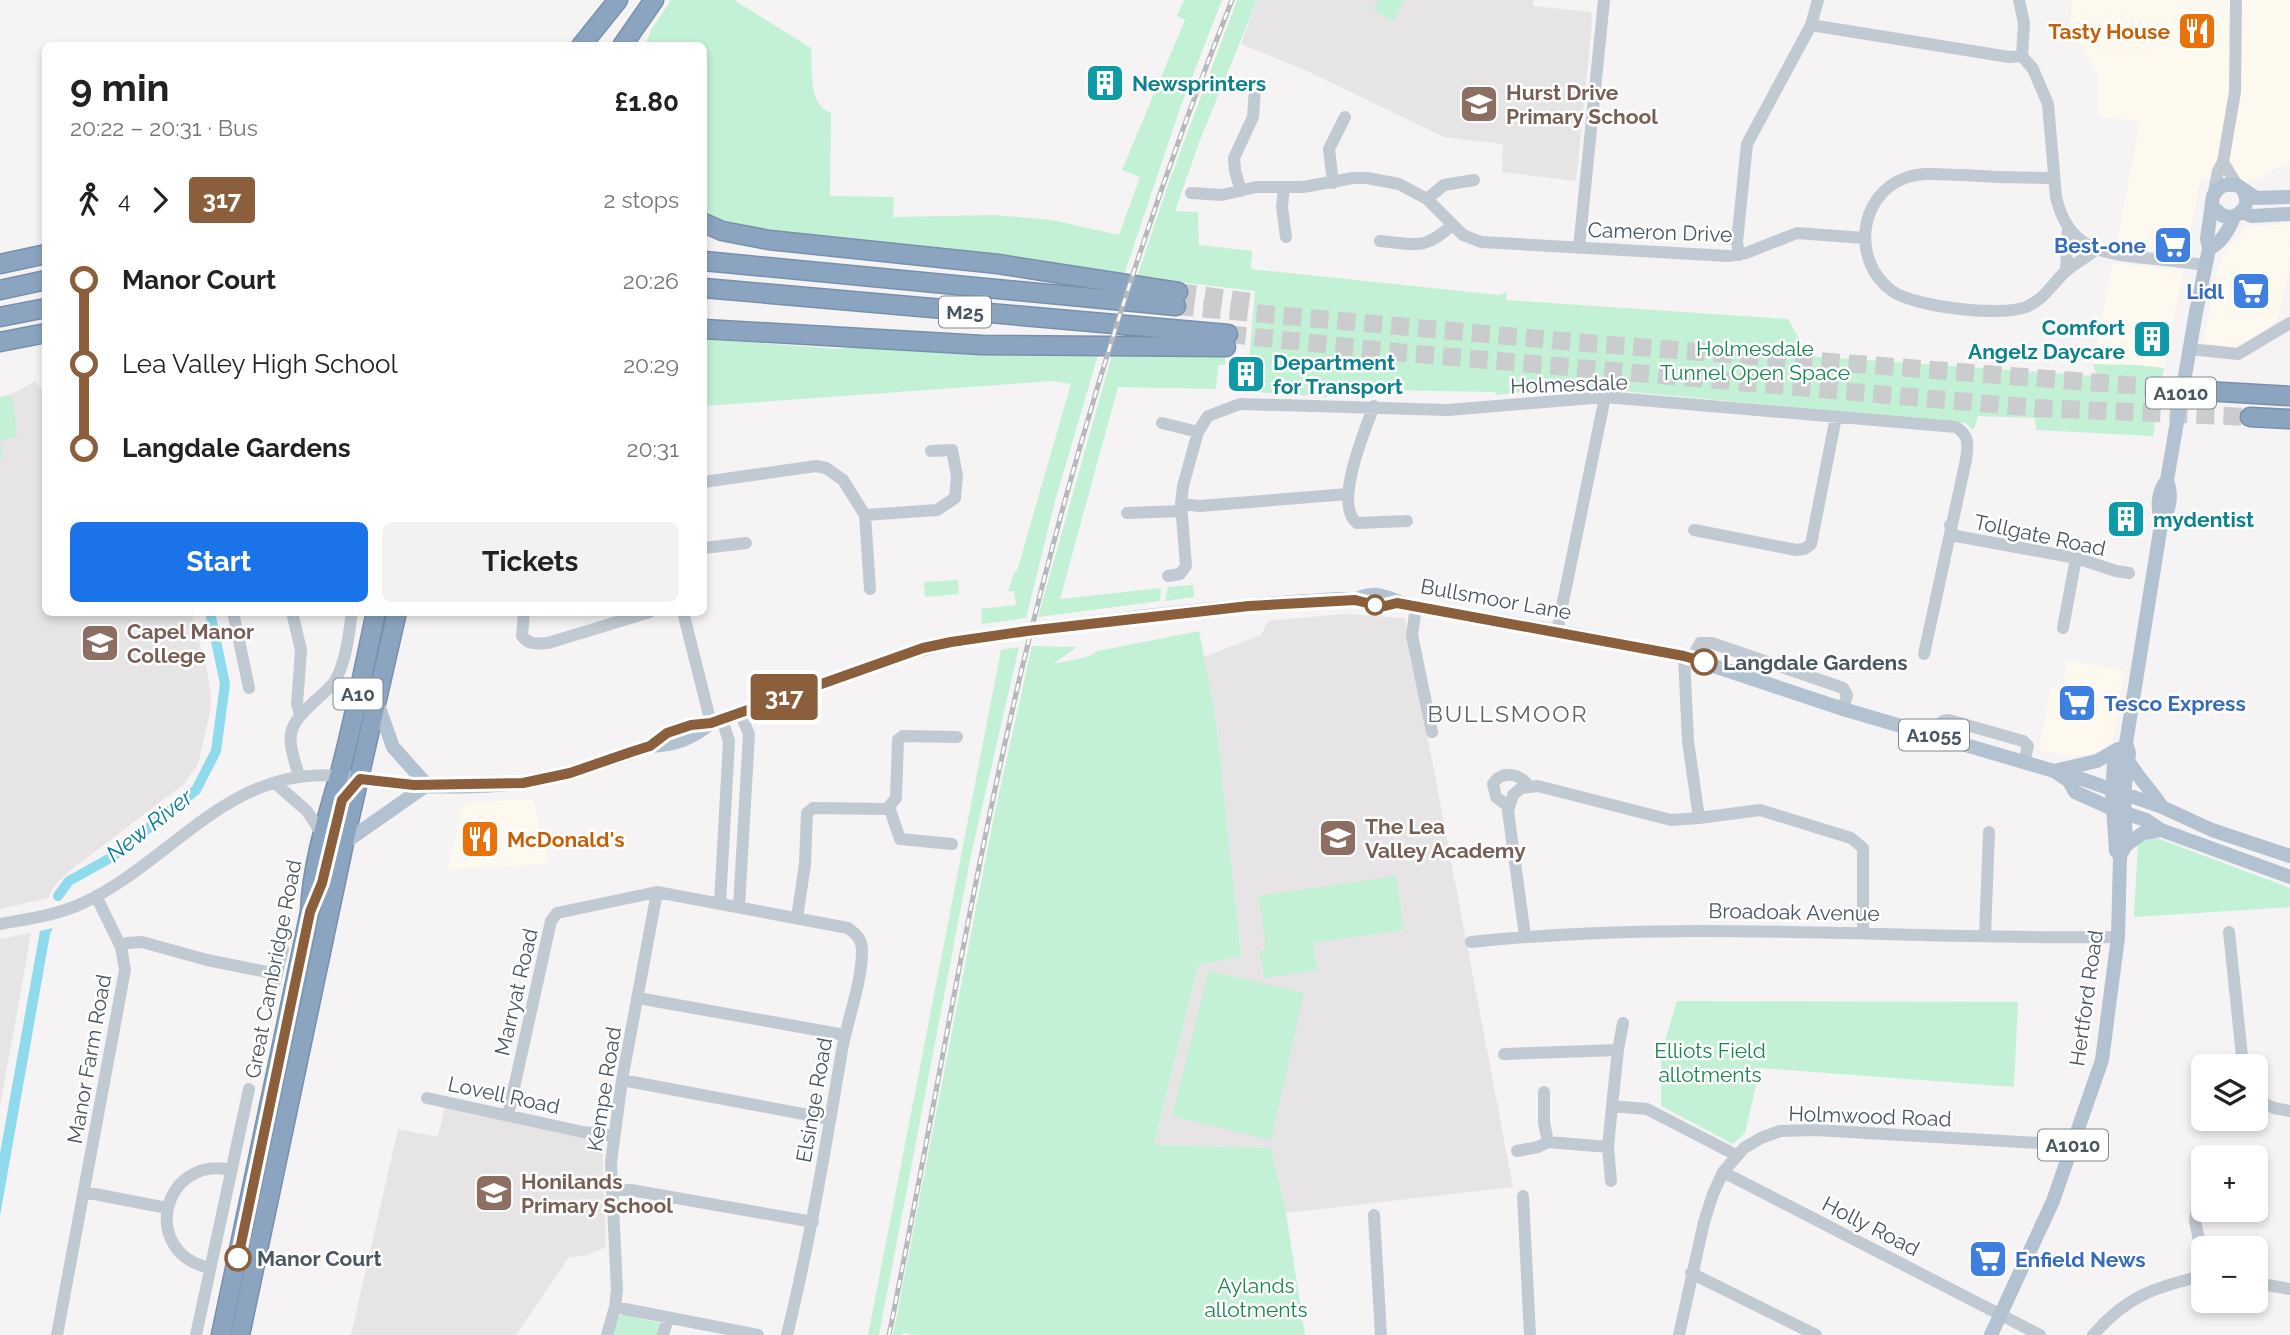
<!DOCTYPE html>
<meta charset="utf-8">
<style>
body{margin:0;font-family:Raleway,sans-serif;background:#f2f2f2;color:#222;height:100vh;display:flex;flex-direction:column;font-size:26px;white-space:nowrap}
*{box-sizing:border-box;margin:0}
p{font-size:23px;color:#767676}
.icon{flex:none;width:38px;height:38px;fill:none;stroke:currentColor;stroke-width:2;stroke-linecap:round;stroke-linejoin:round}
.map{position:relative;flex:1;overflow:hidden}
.panel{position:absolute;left:42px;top:42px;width:665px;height:574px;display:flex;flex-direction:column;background:#fff;border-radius:10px;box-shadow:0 4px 10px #0003}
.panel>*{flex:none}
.badge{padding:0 14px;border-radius:5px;font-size:24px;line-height:46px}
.buttons{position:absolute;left:2191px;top:1054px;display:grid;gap:14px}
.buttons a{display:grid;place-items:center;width:77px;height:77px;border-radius:10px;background:#fff;box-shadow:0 4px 10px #0003;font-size:35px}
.map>.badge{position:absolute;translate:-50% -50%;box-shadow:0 0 0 4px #fff}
.legs{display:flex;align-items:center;gap:10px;height:77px;padding:0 28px;font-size:23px}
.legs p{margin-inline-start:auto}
.head{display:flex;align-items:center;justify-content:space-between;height:119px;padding:0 28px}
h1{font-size:38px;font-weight:700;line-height:52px}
.button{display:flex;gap:14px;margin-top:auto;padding:14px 28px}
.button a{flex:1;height:80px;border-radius:10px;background:#1a73e8;color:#fff;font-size:28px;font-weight:700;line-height:80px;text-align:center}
.button a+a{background:#f2f2f2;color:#222}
ul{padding:0 28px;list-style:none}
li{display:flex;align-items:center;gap:24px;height:84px;font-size:26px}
li i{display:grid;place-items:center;width:10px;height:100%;margin:0 9px;background:currentColor}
li i::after{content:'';width:18px;height:18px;margin:-9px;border:5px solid;border-radius:50%;background:#fff}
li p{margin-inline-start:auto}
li:first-child i{background:linear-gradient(#0000 50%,currentColor 0)}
li:last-child i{background:linear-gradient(currentColor 50%,#0000 0)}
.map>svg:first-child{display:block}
</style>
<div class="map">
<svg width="2290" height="1335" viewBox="0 0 2290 1335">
<rect width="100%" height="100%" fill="#f5f3f3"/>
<path fill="#fdf9ef" d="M2072 0H2290V161L2252 182 2201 177 2186 251 2117 243 2140 121 2098 117 2099 76 2070 25Z
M2290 224 2289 269 2277 321 2239 348 2203 343 2218 268 2228 246 2247 227Z
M2113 263 2183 271 2164 368 2138 365 2093 364Z
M2067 660 2124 671 2113 739 2100 751 2086 755 2071 756 2039 750 2051 687 2063 689Z
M533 799 548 864 448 869 460 815 466 803Z"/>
<path fill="#e6e4e5" d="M1257 0H1533V6L1591 12 1592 24 1576 181 1502 172 1503 144 1444 137 1305 70 1241 44Z
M35 381 45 393 46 612 191 613 208 674 211 697 210 712 198 764 184 784 68 872 54 886 48 898 0 909V397L16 392Z
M1343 614 1405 618 1513 1187 1286 1213 1271 1148 1154 1145 1198 965 1241 955 1216 720 1204 657 1261 635 1268 621Z
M31 933 17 1013 0 1105V939Z
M445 1106 602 1138 606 1247 585 1256 569 1257 516 1335H351L398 1129 438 1137Z"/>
<path fill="#c3f1d5" d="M671 0H734L811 48C813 70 807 104 831 113L830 196 894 197 893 217 995 215 1052 220 1119 235 1140 177 1122 170 1185 20 1177 16 1184 0H1222L1180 108 1124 275 972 252 767 232 741 227 704 213V46H645L651 30Z
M1237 0H1257L1200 140 1175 211 1198 212 1199 245 1252 251 1251 269 1499 295 1507 292 1506 300 1788 319 1809 356 2097 376 2093 364 2138 365 2164 368 2153 436 2036 430 2035 418 1978 416 1975 427 1972 430 1966 423 1567 386 1564 383 1534 391 1497 395 1494 392 1328 389 1327 397 1255 392 1258 361 1249 360 1255 291 1137 277 1168 185Z
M1378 0H1404L1394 21 1373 11Z
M704 339 838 349 864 346 993 354 1098 355 1055 501 1026 618 982 624 981 609 1016 605 1014 591H1008L1014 573 1017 571 1071 384 1052 381 704 406Z
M1112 355 1225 357V365H1218L1216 389 1118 387 1060 599 1161 588 1160 601 1038 617Z
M13 396 17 437 0 440 3 459H0V397Z
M958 580 959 594 925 597 924 582Z
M1193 585 1194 597 1165 601 1168 587Z
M1199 631 1216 720 1241 956 1198 965 1154 1145 1271 1148 1286 1213 1305 1335H916L903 1333 902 1335H893L994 816 1032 646 1077 647 1053 664 1087 657 1098 651Z
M1019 647 971 855 879 1335H868L1001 650Z
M2154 837 2290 888V907L2134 917 2138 843Z
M1396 876 1404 930 1313 943 1317 970 1264 978 1260 951 1266 949 1259 896Z
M1209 971 1304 993 1271 1140 1172 1116Z
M1677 1001 2018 1002 2014 1087 1760 1068 1745 1133 1733 1144 1661 1106V1054Z
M623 1314 660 1323 661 1330 658 1335H611L617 1318Z"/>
<path fill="#90daee" d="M53 928 50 934 0 1216V1153L40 931Z"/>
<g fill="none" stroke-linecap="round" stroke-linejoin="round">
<path stroke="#90daee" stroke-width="10" d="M58 896 69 881 112 857 196 790 216 751 225 684 210 612"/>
<path stroke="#caccce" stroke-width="18" stroke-dasharray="18 9" stroke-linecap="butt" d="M1178 292 1251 302
M1176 306 1585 343 2205 391
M1228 334 1396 352 2037 408 2250 417"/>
<g stroke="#7690ad" stroke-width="21">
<path id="highway" d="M581 46 618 0
M622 46 654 0
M704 223 722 231 769 240 998 264 1178 292
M704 261 1176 306
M0 264 46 254
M704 288 1228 334
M0 290 46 280
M0 317 46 308
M704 329 982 345 1226 347
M0 342 46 333
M2205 391 2290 396
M2250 417 2290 419
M221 1335 310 912C312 865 326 821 339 776 354 722 364 667 376 612
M240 1335 344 843 397 612"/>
</g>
<path stroke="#c1cad2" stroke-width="12" d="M2019 0 2024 23 2022 56
M1811 25 2009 57 2022 56
M2022 56 2033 69 2048 104 2056 197C2068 248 2099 253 2145 258 2165 260 2185 262 2205 265
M2223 162 2237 185
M2053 178C2023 178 1993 177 1963 175 1944 175 1923 171 1905 178 1857 196 1852 262 1892 291 1915 307 2000 317 2026 307 2045 299 2052 284 2065 272 2075 263 2086 258 2095 250
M1333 183 1329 149 1345 117
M1284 187 1282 207 1286 237
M1241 191 1235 171 1234 158 1253 117 1255 89
M1191 193 1222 195 1256 187H1303L1353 178H1367L1399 184 1427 199 1444 185 1474 180
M2213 196 2218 171 2223 162 2235 92 2236 0
M1427 199 1463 235 1481 242 1728 256 1746 253 1797 233 1864 238
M1380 241C1416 244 1424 251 1452 225
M1579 248 1604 0
M1739 255 1737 242 1747 144 1811 25 1818 0
M2066 271 2068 229
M2189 349 2238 354 2290 323
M1374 406C1365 430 1333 505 1357 523L1407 521
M1162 423 1198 432
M704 482 816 466 826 468 843 480 865 515 870 589
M1181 504 1200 506 1348 494
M1127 513 1182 511
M865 515 937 510 955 498 957 476 952 450 931 451
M1950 525 1952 532 1956 536 2076 558 2116 571 2129 573
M1694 530 1796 550 1804 549 1811 544 1836 417
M704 548 746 543
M1168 576 1180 574 1186 566 1181 504 1183 486 1198 432 1208 416 1240 404 1448 410 1605 397 1956 427C1970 436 1968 445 1966 460L1924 654
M1416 607 1412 635 1432 732
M233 612 249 688
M292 612 301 650 297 704 300 714
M524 612 522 636C529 645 537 644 548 643L650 612
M683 612 711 723
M2063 628 2076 558
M1557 631 1605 397
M1684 656 1688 741 1699 818
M1692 658 1700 643H1712L1843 688 1847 695 1843 709
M1937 736 1943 721 1949 720 2023 741 2028 746 2024 762
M299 776C287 736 284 729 316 700 323 694 330 688 335 681 346 662 349 634 352 612
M275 783 307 811 322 834
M889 807 900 839 952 844
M1509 807 1496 797 1493 784C1501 770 1521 773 1528 786
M720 903 729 741 722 720
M739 907 749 734 740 713
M797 918 805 864 807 813 813 808 887 809 896 798 898 740 903 736 957 737
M0 924C27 919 58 915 83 903 171 862 230 765 339 776
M2229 932 2243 1066
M1985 935 1989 832
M1525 936 1508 811 1513 795 1521 788 1538 786 1671 820 1699 818 1760 810 1851 838 1863 848V933
M1471 942C1686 919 1902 940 2118 937
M121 947 127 943 142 942 207 960 277 974
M274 985 283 949
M638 998 845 1035
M1618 1050 1623 1023
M1504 1054 1618 1050 1612 1106 1647 1109 1736 1155
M622 1080 830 1119
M1544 1092V1123L1548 1142
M427 1098 583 1132 614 1136
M2256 1099 2274 1108 2290 1111
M508 1115 551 921 557 913 657 892 848 928C856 934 862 939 862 950 862 983 848 1017 842 1050 826 1145 810 1241 787 1335
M1608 1147 1611 1181
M1517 1151 1538 1147 1548 1142 1608 1147 1612 1106
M1723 1172 2040 1335
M613 1190H631L813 1222
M84 1192 167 1208
M1523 1196 1530 1335
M2198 1197 2195 1221 2203 1259
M1374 1215 1381 1335
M210 1268C139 1253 162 1154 232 1170
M1691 1273 1816 1335
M2256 1283 2290 1289
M615 1307 758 1335
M57 1335 125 970 121 947 96 896
M196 1335 249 1089
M607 1335 615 1307 617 1290 611 1162 622 1080 657 892
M663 1335 668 1318
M1679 1335 1704 1222 1713 1194 1723 1172 1744 1148 1761 1138 1780 1131 1815 1130 2074 1145
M2093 1335C2126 1297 2154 1287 2203 1276"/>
<path stroke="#b3c2d1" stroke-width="14" d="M2213 207 2223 216 2234 217C2244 210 2250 204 2244 192
M2242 212 2252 216 2290 214
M2209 249C2222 242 2229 230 2234 217
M2161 525C2169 510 2173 497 2167 480
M1355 600C1379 587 1392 602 1416 607L1557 631 1684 656 1843 709 2054 771 2069 781 2075 792 2113 809 2146 820 2161 830 2290 877
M1039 629C1128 618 1217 607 1307 601 1321 601 1341 597 1355 600 1372 603 1378 608 1397 603
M377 702 393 747 427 785
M650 746C674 745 692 739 711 723
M2129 762C2139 779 2152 791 2162 807
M2054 771 2097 761 2118 749
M339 776C418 790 510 793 587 768 607 761 628 755 647 747 654 744 659 738 665 735 678 726 695 724 711 723L895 657 951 642 1018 632
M2069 781 2082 779 2162 807 2212 830 2290 856
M344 843 427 785
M2126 845 2143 833 2161 830
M2120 856 2126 845 2124 795 2129 753 2126 743 2161 525C2158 508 2156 494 2167 480L2196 312 2209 249 2207 239 2213 196 2217 190 2224 185H2237L2256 198 2290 197
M1991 1335 2053 1201 2102 1060 2118 937 2120 856 2116 851 2112 792 2115 751"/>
<use href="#highway" stroke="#8ba5c1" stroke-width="18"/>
<g stroke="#b5b8bd" stroke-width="5">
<path id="rail" d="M889 1335C934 1113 970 889 1022 668 1076 441 1146 217 1232 0"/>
</g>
<use href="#rail" stroke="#fff" stroke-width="2.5" stroke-dasharray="8" stroke-linecap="butt"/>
<path stroke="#b3c2d1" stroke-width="14" d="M1018 632 1039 629"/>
</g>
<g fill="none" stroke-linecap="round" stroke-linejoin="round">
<g stroke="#fff" stroke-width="16">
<path id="line-1" d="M238 1258 310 912 322 883 342 800 360 779 414 785 523 783 570 773 631 752 650 746 667 733 691 725 711 723 923 648 951 642 1027 631 1249 606 1355 600 1375 605 1385 606 1397 603 1684 656 1704 662"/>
</g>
<use href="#line-1" stroke="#8b5e3c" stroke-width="10"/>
</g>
<defs>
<g id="restaurant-square" transform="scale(2.0125)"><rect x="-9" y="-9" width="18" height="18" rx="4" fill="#e8710a" stroke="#fff"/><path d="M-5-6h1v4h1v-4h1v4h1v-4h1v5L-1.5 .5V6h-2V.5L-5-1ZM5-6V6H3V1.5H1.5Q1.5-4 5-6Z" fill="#fff"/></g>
<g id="building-square" transform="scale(2.0125)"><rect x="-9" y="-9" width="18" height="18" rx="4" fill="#0f9aa8" stroke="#fff"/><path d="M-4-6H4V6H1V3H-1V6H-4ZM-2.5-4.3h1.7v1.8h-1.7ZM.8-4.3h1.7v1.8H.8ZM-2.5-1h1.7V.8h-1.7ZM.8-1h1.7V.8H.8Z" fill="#fff"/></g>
<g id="school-square" transform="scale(2.0125)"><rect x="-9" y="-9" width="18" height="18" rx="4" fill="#8d6e63" stroke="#fff"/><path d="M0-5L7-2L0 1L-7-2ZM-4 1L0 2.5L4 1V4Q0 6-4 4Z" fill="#fff"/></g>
<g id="supermarket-square" transform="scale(2.0125)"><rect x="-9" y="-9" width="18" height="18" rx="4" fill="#3f7fe0" stroke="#fff"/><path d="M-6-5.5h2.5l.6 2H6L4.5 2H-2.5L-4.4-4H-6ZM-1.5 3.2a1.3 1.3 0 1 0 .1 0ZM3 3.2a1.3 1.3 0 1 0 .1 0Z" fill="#fff"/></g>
<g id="university-square" transform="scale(2.0125)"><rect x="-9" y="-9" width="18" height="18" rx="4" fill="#8d6e63" stroke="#fff"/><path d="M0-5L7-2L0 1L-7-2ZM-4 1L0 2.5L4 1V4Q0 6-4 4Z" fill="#fff"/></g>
</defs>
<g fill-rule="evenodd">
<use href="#restaurant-square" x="2197" y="31"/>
<use href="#building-square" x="1105" y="83"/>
<use href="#school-square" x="1479" y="104"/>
<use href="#supermarket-square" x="2173" y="245"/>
<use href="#supermarket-square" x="2251" y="291"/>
<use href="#building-square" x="2152" y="339"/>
<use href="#building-square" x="1246" y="374"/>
<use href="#building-square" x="2126" y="519"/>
<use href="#university-square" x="100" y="643"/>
<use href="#supermarket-square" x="2077" y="703"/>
<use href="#school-square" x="1338" y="838"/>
<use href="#restaurant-square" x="480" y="839"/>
<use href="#school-square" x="494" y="1193"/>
<use href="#supermarket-square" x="1988" y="1259"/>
</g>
<g fill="#fff" stroke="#8b5e3c" stroke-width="3.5">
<circle cx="1375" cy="605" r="9"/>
<circle cx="1704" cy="662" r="12"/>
<circle cx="238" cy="1258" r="12"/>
</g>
<g text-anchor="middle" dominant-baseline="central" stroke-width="5" stroke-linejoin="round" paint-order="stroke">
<g fill="#fff" stroke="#808990" stroke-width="2">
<rect x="939" y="296.5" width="52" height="31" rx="5"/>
<rect x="2146" y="377.5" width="70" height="31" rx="5"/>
<rect x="333.5" y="678.5" width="49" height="31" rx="5"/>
<rect x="1899" y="719.5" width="70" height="31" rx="5"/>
<rect x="2038" y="1129.5" width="70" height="31" rx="5"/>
</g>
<g font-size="19" font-weight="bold" fill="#4a5661">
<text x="965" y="312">M25</text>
<text x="2181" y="393">A1010</text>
<text x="358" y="694">A10</text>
<text x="1934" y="735">A1055</text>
<text x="2073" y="1145">A1010</text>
</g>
<g font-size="21" font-weight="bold" fill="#c56008" stroke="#fff" text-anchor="end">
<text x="2170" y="31">Tasty House</text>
<text x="507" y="839" text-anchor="start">McDonald's</text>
</g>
<g font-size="21" font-weight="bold" fill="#0d838f" stroke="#fff" text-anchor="start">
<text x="1132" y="83">Newsprinters</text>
<text x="2125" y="327" text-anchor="end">Comfort<tspan x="2125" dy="24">Angelz Daycare</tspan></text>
<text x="1273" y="362">Department<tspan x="1273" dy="24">for Transport</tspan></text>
<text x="2153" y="519">mydentist</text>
</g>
<g font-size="21" font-weight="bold" fill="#785e54" stroke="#fff" text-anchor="start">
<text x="1506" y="92">Hurst Drive<tspan x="1506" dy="24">Primary School</tspan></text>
<text x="127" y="631">Capel Manor<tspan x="127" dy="24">College</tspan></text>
<text x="1365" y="826">The Lea<tspan x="1365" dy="24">Valley Academy</tspan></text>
<text x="521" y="1181">Honilands<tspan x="521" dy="24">Primary School</tspan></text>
</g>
<g font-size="21" fill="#4a5661" stroke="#fff">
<text transform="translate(1660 232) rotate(2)">Cameron Drive</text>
<text transform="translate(1569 384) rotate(-2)">Holmesdale</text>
<text transform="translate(2040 535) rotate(12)">Tollgate Road</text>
<text transform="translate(1496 599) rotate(10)">Bullsmoor Lane</text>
<text transform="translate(1794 912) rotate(1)">Broadoak Avenue</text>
<text transform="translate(273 969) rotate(-79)">Great Cambridge Road</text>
<text transform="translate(516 992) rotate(-77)">Marryat Road</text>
<text transform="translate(2086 998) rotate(-82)">Hertford Road</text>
<text transform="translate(89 1059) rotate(-80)">Manor Farm Road</text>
<text transform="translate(604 1089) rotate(-81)">Kempe Road</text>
<text transform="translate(504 1095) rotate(12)">Lovell Road</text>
<text transform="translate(814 1100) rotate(-80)">Elsinge Road</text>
<text transform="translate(1870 1116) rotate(2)">Holmwood Road</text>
<text transform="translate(1871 1226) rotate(27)">Holly Road</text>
</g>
<g font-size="21" font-weight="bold" fill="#366cbe" stroke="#fff" text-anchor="end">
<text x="2146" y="245">Best-one</text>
<text x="2224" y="291">Lidl</text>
<text x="2104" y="703" text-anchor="start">Tesco Express</text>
<text x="2015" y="1259" text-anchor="start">Enfield News</text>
</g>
<g font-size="21" fill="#17864f" stroke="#fff">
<text x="1755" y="348">Holmesdale<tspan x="1755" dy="24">Tunnel Open Space</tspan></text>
<text x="1710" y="1050">Elliots Field<tspan x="1710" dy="24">allotments</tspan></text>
<text x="1256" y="1285">Aylands<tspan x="1256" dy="24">allotments</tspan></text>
</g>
<g font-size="21" font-weight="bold" fill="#4a5661" stroke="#fff" text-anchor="start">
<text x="1723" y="662">Langdale Gardens</text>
<text x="257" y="1258">Manor Court</text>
</g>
<g font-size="23" letter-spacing="2" fill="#5f6368" stroke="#fff">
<text x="1508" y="713">BULLSMOOR</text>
</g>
<g font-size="23" font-style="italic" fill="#0c7c9b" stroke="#fff">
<text transform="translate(149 825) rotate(-38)">New River</text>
</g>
</g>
</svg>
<div class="buttons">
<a><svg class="icon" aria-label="layers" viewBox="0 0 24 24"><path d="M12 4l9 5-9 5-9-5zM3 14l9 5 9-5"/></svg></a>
<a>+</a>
<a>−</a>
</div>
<b class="badge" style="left:784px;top:697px;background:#8b5e3c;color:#fff">317</b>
<section class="panel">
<div class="head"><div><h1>9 min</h1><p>20:22 – 20:31 · Bus</p></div><b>£1.80</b></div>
<div class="legs"><svg class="icon" aria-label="walk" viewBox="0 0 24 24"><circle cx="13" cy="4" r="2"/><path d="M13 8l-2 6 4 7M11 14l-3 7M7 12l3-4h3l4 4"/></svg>4<svg class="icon" aria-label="forward" viewBox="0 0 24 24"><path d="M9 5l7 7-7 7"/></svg><b class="badge" style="background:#8b5e3c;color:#fff">317</b><p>2 stops</p></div>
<ul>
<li><i style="color:#8b5e3c"></i><b>Manor Court</b><p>20:26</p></li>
<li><i style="color:#8b5e3c"></i><span>Lea Valley High School</span><p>20:29</p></li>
<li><i style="color:#8b5e3c"></i><b>Langdale Gardens</b><p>20:31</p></li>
</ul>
<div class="button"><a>Start</a><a>Tickets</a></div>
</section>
</div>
